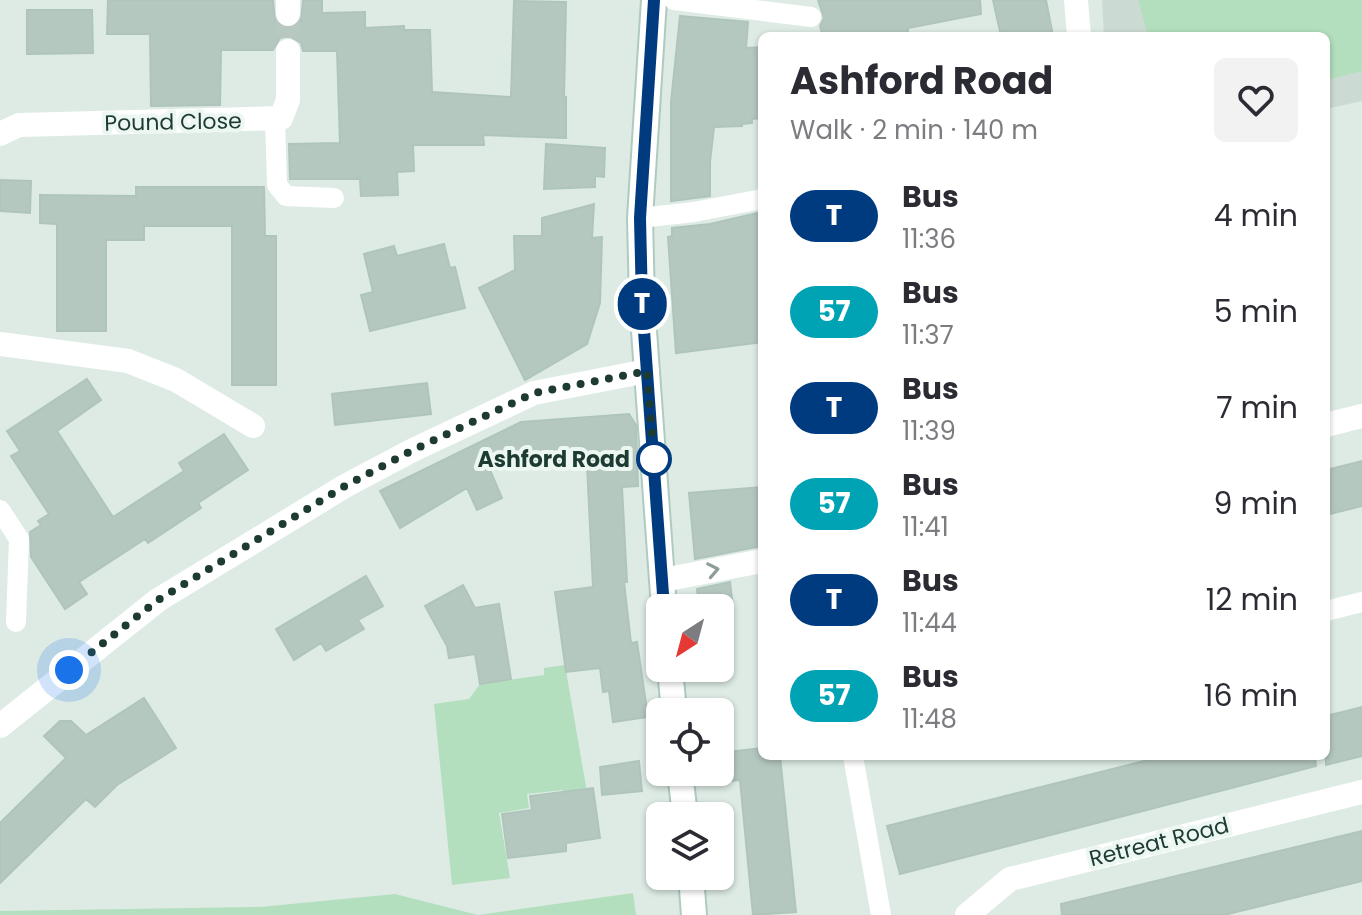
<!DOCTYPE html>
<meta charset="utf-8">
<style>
body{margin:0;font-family:Poppins,sans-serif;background:#f2f2f3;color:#2b2b33;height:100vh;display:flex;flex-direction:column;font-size:30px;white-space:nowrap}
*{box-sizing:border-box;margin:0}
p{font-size:26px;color:#7c7c81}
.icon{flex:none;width:44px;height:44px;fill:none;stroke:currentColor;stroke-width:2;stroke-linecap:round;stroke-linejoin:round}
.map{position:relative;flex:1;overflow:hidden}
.drawer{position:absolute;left:758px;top:32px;width:572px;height:728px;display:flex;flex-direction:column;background:#fff;border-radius:12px;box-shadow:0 2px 6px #0004}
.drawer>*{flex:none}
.badge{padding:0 16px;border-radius:26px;font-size:28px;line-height:52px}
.needle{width:52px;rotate:216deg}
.fabs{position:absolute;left:646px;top:594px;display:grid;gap:16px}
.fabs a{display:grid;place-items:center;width:88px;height:88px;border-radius:12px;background:#fff;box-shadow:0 2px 6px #0004;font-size:40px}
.you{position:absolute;width:40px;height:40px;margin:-20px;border:6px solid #fff;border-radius:50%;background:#1a73e8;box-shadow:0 0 0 12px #1a73e833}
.map>.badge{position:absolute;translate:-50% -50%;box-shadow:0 0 0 4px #fff}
.round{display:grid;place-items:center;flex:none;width:84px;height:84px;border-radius:12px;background:#f2f2f3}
.overview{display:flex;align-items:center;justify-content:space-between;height:136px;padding:0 32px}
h1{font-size:38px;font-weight:700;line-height:60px}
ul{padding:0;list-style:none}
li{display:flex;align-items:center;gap:24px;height:96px;padding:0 32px}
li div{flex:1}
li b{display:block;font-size:30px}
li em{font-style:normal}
li .badge{min-width:88px;font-weight:700;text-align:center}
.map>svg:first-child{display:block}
</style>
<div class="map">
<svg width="1362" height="915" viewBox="0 0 1362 915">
<rect width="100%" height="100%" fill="#ddebe4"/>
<path fill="#cbdbd3" d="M1102 0H1362V101L1326 109V36H1104Z"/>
<path fill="#b3dfbe" d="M1138 0H1362V71L1326 80V36H1148Z
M565 665 589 804 566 808 563 790 527 794 529 808 499 813 510 878 452 885 434 704 469 699 480 684 544 675V668Z
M633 893 636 915H0V911L260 907 395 894 478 915Z"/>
<path fill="#b5c8c0" stroke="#afc5bb" stroke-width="2" d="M108 0H273L275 21 287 29 295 27 301 21 303 0H322V13L365 12V28L404 26V30H430L432 92 511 97 514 1 566 2 564 97H566V138L483 135 484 145H413L414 171 397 172 398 195 361 196 360 179H290L289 144 340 143 337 51H303L301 43 289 36 280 38 273 50H221L220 105 151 106 150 34H107Z
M818 0H980L981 14 908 28V36H823L820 26 824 18Z
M993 0H1046L1053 36H1001Z
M27 10H92L93 53 27 54Z
M680 16 748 22 746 48 762 47V118L752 119V123L741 124 742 126 714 127 710 162V196L671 201V102Z
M546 144 605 148 604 177 595 176V187L544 189Z
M0 180 31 181 30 213 0 211Z
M136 187H264L265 236H276V385H232V226H144V240H106V331H57V224L40 223V195L136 196Z
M594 204 592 238 602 237 600 303 587 344 525 380 479 288 515 270 514 236H542V218Z
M762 212V342L676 353 668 237 672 236V228L710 224Z
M444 244 450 268 455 267 465 308 370 331 361 295 373 292 364 254 394 246 397 256Z
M87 379 101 400 57 431 113 517 184 471 179 463 224 434 248 470 198 503 201 508 148 543 145 539 79 582 87 594 65 609 31 557 30 532 41 525 38 521 49 514 11 456 20 451 7 431Z
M427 383 431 414 335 425 332 394Z
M629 414 636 425 638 486 622 487 627 582H624L631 643 637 642 648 717 613 722 609 691 603 692 600 668 566 672 555 592 593 587 587 465 490 470 502 498 477 510 467 488 400 528 380 491 521 422Z
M1362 461V506L1326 515V470Z
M762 487V546L695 559 689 493Z
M366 576 383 606 358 620 364 629 326 651 321 643 294 660 276 629Z
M730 582 733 608H699L697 589Z
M463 585 475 608 499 604 511 679 480 684 475 654 449 658 447 646 425 606Z
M144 698 176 748 117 785 95 807 86 799 0 883V823L66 758 44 736 60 721H71L86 735Z
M1362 707V756L1326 765V716Z
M762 748V756H780L796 912 753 915 740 780 731 781 728 752Z
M1164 756H1315L1316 766 900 874 887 826Z
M639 761 642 791 602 795 600 767Z
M593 788 600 838 566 843V851L508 858 502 814 532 810 530 796Z
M1362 831V881L1224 915H1062L1061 904Z"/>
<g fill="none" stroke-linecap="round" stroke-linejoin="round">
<path stroke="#b7c8c1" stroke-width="24" stroke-dasharray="24 12" stroke-linecap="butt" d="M288 14V51"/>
<g stroke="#afcbc0" stroke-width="28">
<path id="secondary" d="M654 0 640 218 642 303 664 608
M670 668 674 712
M680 772 685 816
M691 876 694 915"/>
</g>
<path stroke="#fff" stroke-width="20" d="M674 0 811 17
M275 119 277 185 286 196 334 198
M640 218 694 212 762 199
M0 510 19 539 16 622
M1326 611 1362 602
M853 756 881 915"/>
<path stroke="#fff" stroke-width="24" d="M288 0V14
M1076 0 1079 36
M0 134 19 125 281 118 288 100V51
M0 344 128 361 176 380 253 426
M1326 425 1362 416
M663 580 762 561
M0 726 158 600 345 486 413 450 534 393 647 371
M967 915 1010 879 1362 792"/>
<use href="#secondary" stroke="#fff" stroke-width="24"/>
</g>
<defs><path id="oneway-chevron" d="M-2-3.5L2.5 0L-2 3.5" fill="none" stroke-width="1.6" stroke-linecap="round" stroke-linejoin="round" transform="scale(2)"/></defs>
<use stroke="#8e9d99" href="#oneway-chevron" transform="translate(713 570) rotate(-11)"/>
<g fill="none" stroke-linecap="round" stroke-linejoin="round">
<g stroke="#fff" stroke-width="18">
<path id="line" d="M654 0 640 218 642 303 664 608"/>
</g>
<use href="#line" stroke="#003b80" stroke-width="12"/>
<path stroke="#1d3b33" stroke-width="8" stroke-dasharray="0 14.4" d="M69 670 158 600 345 486 413 450 534 393 647 371 654 459"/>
</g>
<circle fill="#fff" stroke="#003b80" stroke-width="4" cx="654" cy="459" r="16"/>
<g text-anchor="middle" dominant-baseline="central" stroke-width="8" stroke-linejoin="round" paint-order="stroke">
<g font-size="22" fill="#1d3b33" stroke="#edf7f2">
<text transform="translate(173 122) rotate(-1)">Pound Close</text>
<text transform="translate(1159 842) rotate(-14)">Retreat Road</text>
</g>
<g font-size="22" font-weight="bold" fill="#1d3b33" stroke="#edf7f2" text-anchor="end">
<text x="630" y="459">Ashford Road</text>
</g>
</g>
</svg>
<div class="fabs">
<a><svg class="needle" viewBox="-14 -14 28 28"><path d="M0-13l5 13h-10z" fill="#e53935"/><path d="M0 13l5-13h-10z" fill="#7c7c81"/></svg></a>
<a><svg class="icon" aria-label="locate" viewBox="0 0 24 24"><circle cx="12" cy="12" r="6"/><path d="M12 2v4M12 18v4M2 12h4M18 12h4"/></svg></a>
<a><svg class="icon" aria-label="layers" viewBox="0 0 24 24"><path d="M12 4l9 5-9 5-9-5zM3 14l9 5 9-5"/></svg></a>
</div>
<div class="you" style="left:69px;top:670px"></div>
<b class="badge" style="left:642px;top:304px;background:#003b80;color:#fff">T</b>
<section class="drawer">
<div class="overview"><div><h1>Ashford Road</h1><p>Walk · 2 min · 140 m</p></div><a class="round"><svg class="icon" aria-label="heart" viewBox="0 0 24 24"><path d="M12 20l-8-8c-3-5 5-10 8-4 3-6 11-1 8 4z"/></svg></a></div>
<ul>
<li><span class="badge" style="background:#003b80;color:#fff">T</span><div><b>Bus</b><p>11:36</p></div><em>4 min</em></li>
<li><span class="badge" style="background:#00a3b4;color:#fff">57</span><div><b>Bus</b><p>11:37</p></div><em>5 min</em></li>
<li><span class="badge" style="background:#003b80;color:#fff">T</span><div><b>Bus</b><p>11:39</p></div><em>7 min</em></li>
<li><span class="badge" style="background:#00a3b4;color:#fff">57</span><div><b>Bus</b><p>11:41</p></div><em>9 min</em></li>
<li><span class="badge" style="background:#003b80;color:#fff">T</span><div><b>Bus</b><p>11:44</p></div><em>12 min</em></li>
<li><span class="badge" style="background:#00a3b4;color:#fff">57</span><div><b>Bus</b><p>11:48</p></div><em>16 min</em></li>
</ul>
</section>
</div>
